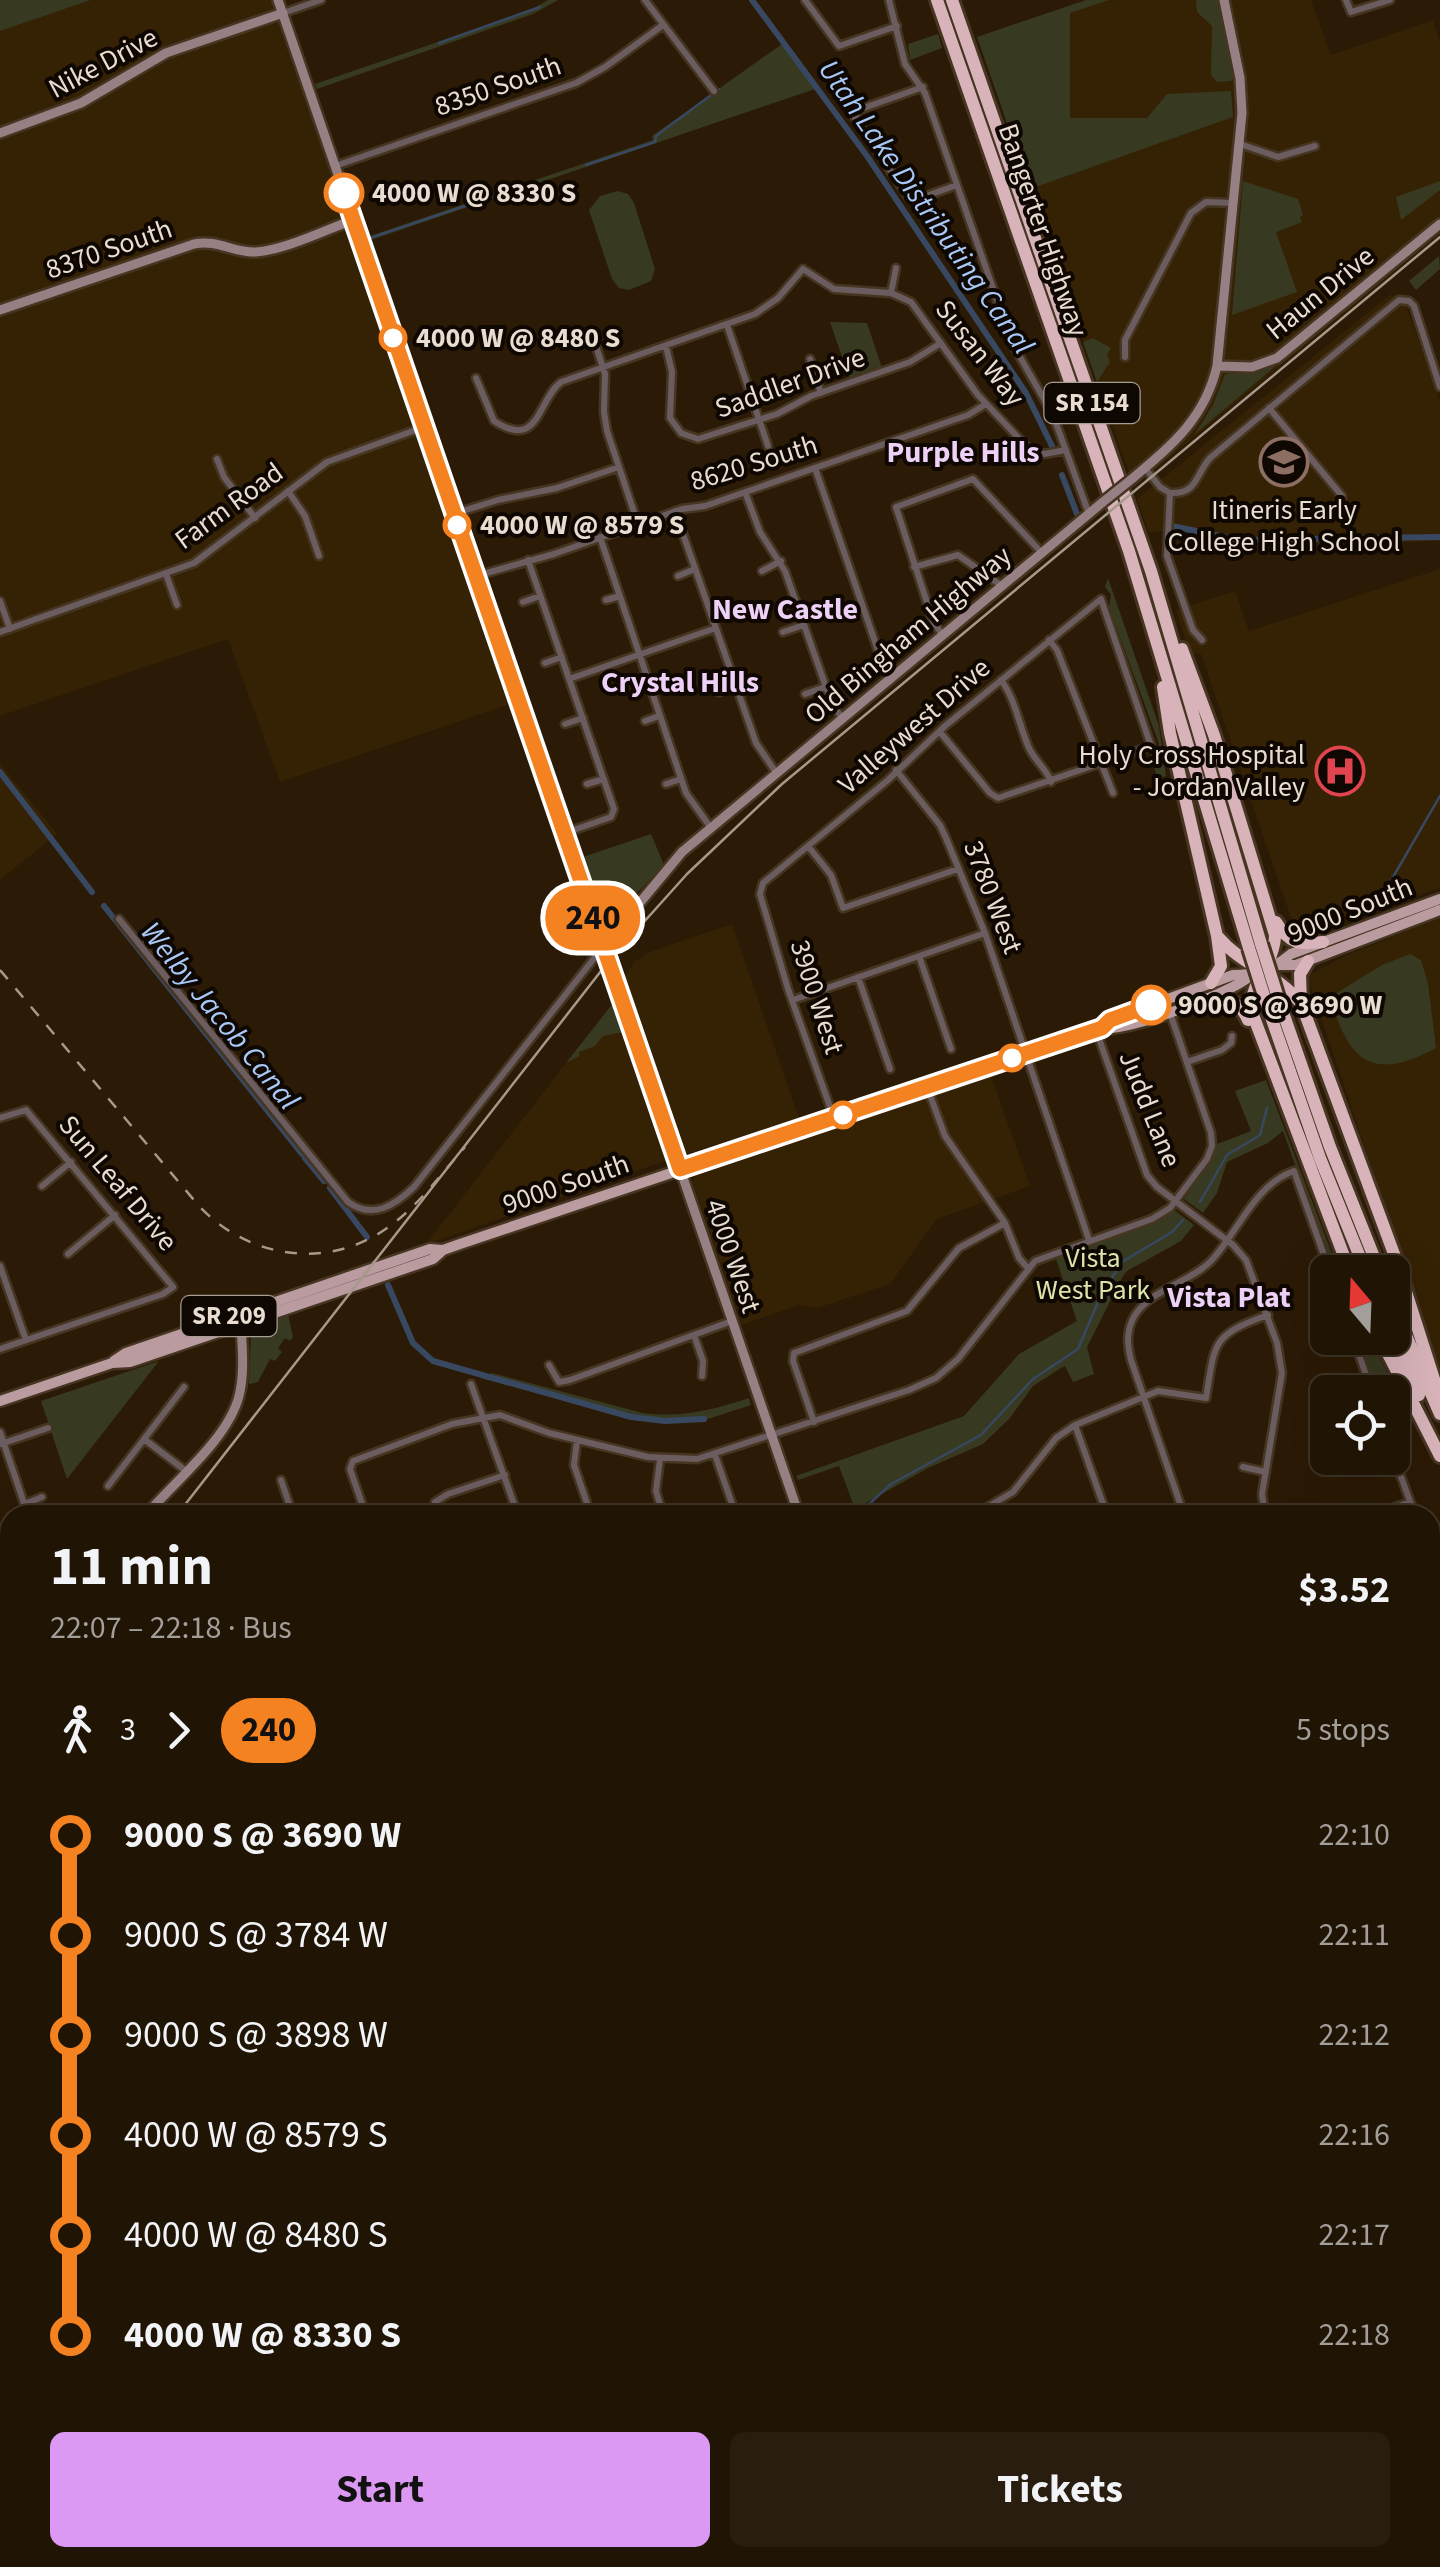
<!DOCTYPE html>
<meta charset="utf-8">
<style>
body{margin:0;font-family:"Source Sans 3",sans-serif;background:#281d0e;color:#f1f3f6;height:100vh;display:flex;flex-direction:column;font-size:38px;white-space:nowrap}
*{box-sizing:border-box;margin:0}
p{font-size:32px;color:#a29e9a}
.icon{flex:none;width:55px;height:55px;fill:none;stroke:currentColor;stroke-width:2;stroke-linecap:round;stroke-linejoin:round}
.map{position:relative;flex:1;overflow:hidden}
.sheet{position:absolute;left:0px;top:1505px;width:1440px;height:1062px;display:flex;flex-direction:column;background:#201404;border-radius:30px 30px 0 0;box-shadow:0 10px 40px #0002,0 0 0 2px #3d3326}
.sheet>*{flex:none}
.badge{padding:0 20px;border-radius:32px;font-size:35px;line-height:65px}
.needle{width:65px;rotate:341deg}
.tools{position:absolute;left:1310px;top:1255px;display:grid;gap:20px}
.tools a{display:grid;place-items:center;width:100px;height:100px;border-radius:15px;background:#201404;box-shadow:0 10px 40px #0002,0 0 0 2px #3d3326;font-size:50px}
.map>.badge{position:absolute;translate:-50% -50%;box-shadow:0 0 0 5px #fff}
.legs{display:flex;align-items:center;gap:15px;height:110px;padding:0 50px;font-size:32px}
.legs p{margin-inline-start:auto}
.summary{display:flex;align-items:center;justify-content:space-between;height:170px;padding:0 50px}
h1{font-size:55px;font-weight:700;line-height:75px}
.cta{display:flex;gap:20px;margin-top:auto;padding:20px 50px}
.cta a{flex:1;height:115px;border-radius:15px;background:#dc99f4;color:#111;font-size:40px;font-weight:700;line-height:115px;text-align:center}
.cta a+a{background:#281d0e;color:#f1f3f6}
ul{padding:0 50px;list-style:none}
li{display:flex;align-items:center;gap:35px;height:100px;font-size:38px}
li i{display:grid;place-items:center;width:15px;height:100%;margin:0 12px;background:currentColor}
li i::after{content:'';width:25px;height:25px;margin:-12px;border:8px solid;border-radius:50%;background:#201404}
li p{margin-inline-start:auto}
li:first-child i{background:linear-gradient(#0000 50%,currentColor 0)}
li:last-child i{background:linear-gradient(currentColor 50%,#0000 0)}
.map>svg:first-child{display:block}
</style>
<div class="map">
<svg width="1440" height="2567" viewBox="0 0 1440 2567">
<rect width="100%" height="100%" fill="#2b1a05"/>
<path fill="#352104" d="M91 0H275L513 703 280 782 228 639 0 716V31Z
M1086 0H1218L1234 82 1246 79 1231 0H1311L1331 55 1433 20 1440 42V234L1134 487 977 37Z
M1391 294 1406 305 1440 401V541L1271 546 1228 544 1174 529 1149 533 1137 499Z
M1440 569V888L1298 938 1201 654 1190 653 1176 610 1235 591 1249 631Z
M0 763 57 834 0 880Z
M1440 918V1368L1307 976 1345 956Z
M732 924 799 1118 686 1154 679 1149 621 983 634 962 647 953Z
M615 1000 666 1153 665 1161 431 1243 429 1240Z
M991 1076 1030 1186 937 1219 890 1284 817 1308 799 1305 742 1325 692 1182 695 1176Z"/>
<path fill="#373a20" d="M0 0H91L0 31Z
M548 0H558L533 14 317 89 315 84 531 10Z
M1086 0H1109L1070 13V118H1147L1167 94 1231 91 1233 117 1030 189 977 37Z
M1196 0H1218L1234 78 1231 81 1217 82 1211 75 1212 26 1197 12Z
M938 34 942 48 910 60 908 44Z
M782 44 815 89 368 241 367 237 653 140 652 136Z
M1243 181 1298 199 1303 215 1300 217 1302 222 1276 232 1297 292 1232 315Z
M1440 181V190L1401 220 1396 197Z
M618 191 628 194 634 203 655 269 651 281 629 290 619 288 612 279 589 210 600 196Z
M1439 256 1440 269 1416 290 1409 281Z
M830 322 867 323 882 368 850 380Z
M1093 338 1111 348 1107 355 1110 362 1097 382 1083 342Z
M1284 359 1195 434 1213 405 1225 374 1259 371Z
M1108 578 1159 726 1166 776 1158 779 1150 756 1157 751 1159 744 1109 607 1111 595 1105 587Z
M651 834 664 865 611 920 605 922 598 917 577 859Z
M1410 954 1421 960 1428 984 1436 1048C1373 1082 1349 1063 1330 997L1382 965Z
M614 1002 624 1032 603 1036 595 1046 579 1052V1056L566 1063Z
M1266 1080 1339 1272H1333L1283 1131 1268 1143 1227 1162 1217 1193 1203 1213 1184 1199 1211 1161 1217 1144 1251 1131 1235 1091Z
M1174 1210 1194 1225 1181 1241 1127 1271 1123 1276 1087 1347 1094 1374 1073 1382 1065 1366 1061 1368 1033 1386 1009 1419 983 1444 928 1468 855 1509 839 1466 798 1480 796 1476 964 1416 1019 1354 1077 1321 1055 1256 1155 1222Z
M288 1314 293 1337 290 1341 285 1338 278 1348 282 1352 275 1361 270 1359 258 1382 249 1384 251 1331Z
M1355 1338H1369L1409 1414 1393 1420 1392 1392H1375Z
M159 1361 67 1479 41 1401Z
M492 1373 643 1413C681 1418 713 1410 749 1398L751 1405 702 1421H642L480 1378Z
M2 1562 10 1585V1676L0 1689Z
M1440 2336V2401L1430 2405V2339Z
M10 2486V2558H379V2567H0V2514L7 2503Z
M435 2558H498V2567H437Z"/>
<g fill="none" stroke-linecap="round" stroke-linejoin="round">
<path stroke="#384861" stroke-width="2.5" d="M439 43 540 7
M586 165 655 142 656 136 719 89
M370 238 494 196
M1385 891 1440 796
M1200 1202 1227 1155 1260 1135 1267 1108
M857 1515 891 1484 981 1435 1033 1379 1078 1349 1101 1295 1122 1262 1172 1232 1183 1220
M9 2567 18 2558"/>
<path stroke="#384861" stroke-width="6" d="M752 0 867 156 1026 393 1052 446
M1062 475 1077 514
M1172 526 1239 540 1440 537
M0 772 92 892
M104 906 302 1154
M305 1158 324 1181
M330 1188 367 1237
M388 1285 413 1343 433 1361 631 1417 665 1421 704 1419
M1287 2558 1295 2567"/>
<g stroke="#453521" stroke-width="11">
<path id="street" d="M645 0 714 91
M805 0 839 46 897 26
M889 0 905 64 925 93 1012 343 1053 415 1089 514
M1346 0 1351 12 1390 0
M283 13 321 0
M923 87 858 110 855 118 909 198 915 200 957 185
M1240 144 1278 157 1315 146
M335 166 576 83 605 67 663 25
M803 269 834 289 891 293 911 302 978 395 1028 448 1044 454 1066 450
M891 293 896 268
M727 325 768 446
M593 337 605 374 604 412 607 431 638 524
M666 346 672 372 670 418 681 433 698 439 777 414 811 396 910 362 941 343
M1125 357V340L1191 213 1206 202 1234 203
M810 359 821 393
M476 378 494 421C540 451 537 400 561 382L755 314 778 298 803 269
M1269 408 1342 496
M217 459 224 477 255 518
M815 468 882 662 892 678
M1145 468 1160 487 1170 493
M288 491 305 516 319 556
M745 492 760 532 785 571 832 704 843 719
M1170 493C1198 494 1195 475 1210 458L1399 300 1409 301 1414 306 1440 387
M1170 493 1167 556 1193 630 1202 640
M675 511 756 743 777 774
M453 514 498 500 557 488 619 467
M600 537 686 793 711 828
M528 560 614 809 611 817 565 833
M914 567 958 555 1002 586
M762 571 781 561
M166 574 177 605
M476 576 554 554 682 509 705 506 968 415 986 404
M678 576 695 569
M606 600 620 596
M0 601 10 629
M523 602 540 596
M0 632 194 563 327 462 424 427
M783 632 804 625
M943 636 933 621 896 507 973 479 1042 553
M1049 640 1057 650 1113 793
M545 663 562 657
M569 679 716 628
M1001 680C1016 700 1019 726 1029 748 1035 761 1046 768 1051 782
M719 692 736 686
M805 694 825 687
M645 721 659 716
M565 724 583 718
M896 770 940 825 946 838 985 933 1089 1240
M587 784 604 779
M666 784 681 779
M808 846 831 875 843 908 958 869
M119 919 348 1202C373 1220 395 1205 414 1187L603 947
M919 956 951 1049
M858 977 890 1069
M793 1000 985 933
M1096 1030 1147 1175 1157 1187 1233 1245 1246 1260 1277 1343 1282 1373 1262 1494 1265 1515
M1187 1062 1222 1050 1231 1043 1232 1036
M927 1087 945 1136 1005 1223 1019 1258 1027 1267
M0 1118 26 1110 173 1287 163 1294 0 1349
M834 1118 788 989 760 894 763 883 888 780 945 726 1101 599 1151 746 998 798 990 793 940 732
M42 1186 71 1162
M68 1254 115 1215
M0 1266 26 1340
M694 1335 703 1361 702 1376
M1353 1338 1372 1392
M549 1365 559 1382 570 1380 732 1321
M471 1384 518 1515
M814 1422 793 1361 794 1353 907 1311 959 1248 1005 1223
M1075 1425 1107 1515
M0 1432 28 1515
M144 1439 186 1471
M577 1440 574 1465 591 1515
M1 1444 48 1428
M1392 1452 1415 1515
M715 1455 736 1515
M660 1459 656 1491 663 1515
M1243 1467 1266 1472
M281 1480 293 1515
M108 1486 184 1387
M435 1502 448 1494 505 1475
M25 1504 42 1497
M991 1506 995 1515
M278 1515 292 1510
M366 1515 350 1469 353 1461 452 1424 500 1415 549 1433 648 1457 697 1459 909 1390 936 1378 958 1359 1035 1261 1152 1219 1170 1208 1207 1159 1212 1146 1211 1133 1170 1013
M974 1515 1013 1492 1056 1438 1075 1425 1158 1391 1206 1398C1215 1343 1211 1335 1268 1315
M1184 1515 1131 1360C1127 1344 1126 1330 1135 1315 1152 1289 1189 1283 1211 1261 1239 1231 1254 1185 1294 1171L1330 1272
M1374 1515 1410 1502
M1430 1559 1433 1569 1430 1570
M1430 1646 1440 1643
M0 1743 10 1751
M1430 1767 1440 1789
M0 1851 10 1839
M0 1913 10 1930
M0 1985 10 1982
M1430 1995 1440 1992
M0 2056 10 2053
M1430 2087 1440 2083
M2 2126 10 2148
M1430 2171 1440 2168
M0 2341 10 2370
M1430 2502 1440 2499
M525 2558V2567
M763 2558 765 2567
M845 2558 846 2567
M1030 2558 1033 2567
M1242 2558 1250 2567
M1428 2558 1432 2567
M656 2567 658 2558
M1136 2567 1160 2558
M1179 2567 1207 2558"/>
</g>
<g stroke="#453521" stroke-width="14">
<path id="secondary" d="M278 0 799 1515
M0 133 81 103 166 53 283 13
M0 310 194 244C217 239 234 253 256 252 285 250 325 230 353 220
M1217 366 1252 367 1277 358 1440 224
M1133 478C1172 445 1205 418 1217 366L1242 113 1240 78 1224 0
M603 947 682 852 1103 502
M146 1515C175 1481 228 1439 239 1396 245 1372 242 1347 241 1324
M0 1699 10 1686
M1430 2298 1440 2295
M0 2387 10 2383
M428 2558 431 2567
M1160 2558 1163 2567
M571 2567 597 2558"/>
</g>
<g stroke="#453521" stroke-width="15">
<path id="primary" d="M1278 965H1296L1440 910
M1102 1028C1128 1031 1230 994 1250 976
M114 1361 126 1353 430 1249 442 1250
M0 1401 112 1363 130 1362 433 1259 443 1250 460 1244 1102 1028 1111 1020 1233 975C1256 975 1273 969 1291 954L1440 899"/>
</g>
<g stroke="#453521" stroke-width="18">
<path id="highway" d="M937 0 1129 551 1249 948
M952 0 1151 571 1261 944
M1182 649 1214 735 1275 935C1275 961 1253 980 1250 1007L1350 1272
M1163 687 1170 733 1217 936 1221 966 1211 983
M1276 922C1289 944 1299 945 1323 942
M1218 937C1242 965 1275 973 1299 1001
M1308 961 1300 974 1301 1003 1394 1254 1440 1398
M1201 1000C1223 999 1238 997 1248 1020
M1279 1001 1330 1147 1380 1272
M1267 1005 1320 1158 1366 1272
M1392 1303 1440 1414
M1392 1333 1419 1395
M1380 1338 1440 1456"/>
</g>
<use href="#street" stroke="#6b5c5f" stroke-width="6"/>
<use href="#secondary" stroke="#978084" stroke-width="9"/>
<use href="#primary" stroke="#b99ba0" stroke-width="10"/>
<use href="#highway" stroke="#d8b4ba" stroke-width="12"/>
<path stroke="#a69989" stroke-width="2.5" d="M177 1515 608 962 687 874 782 784 1440 237
M0 1749 10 1736"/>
<path stroke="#a69989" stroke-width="2.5" stroke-dasharray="12 12" stroke-linecap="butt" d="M0 970 199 1206C249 1259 329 1271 390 1226 419 1205 441 1174 465 1147"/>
<g stroke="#453521" stroke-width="14" stroke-linecap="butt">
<path id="secondary-bridge" d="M1103 502 1133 478"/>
</g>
<g stroke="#453521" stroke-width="18" stroke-linecap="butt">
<path id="highway-bridge" d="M1261 944 1279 1001
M1249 948 1267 1005"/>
</g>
<use href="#secondary-bridge" stroke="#978084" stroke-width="9"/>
<use href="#highway-bridge" stroke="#d8b4ba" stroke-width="12"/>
</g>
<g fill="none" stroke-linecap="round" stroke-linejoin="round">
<g stroke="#fff" stroke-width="22">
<path id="line-1" d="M344 193 680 1169 1102 1028 1110 1020 1151 1005"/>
</g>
<use href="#line-1" stroke="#f58220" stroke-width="15"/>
</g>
<defs>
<g id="school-ring" transform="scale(2.5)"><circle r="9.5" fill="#0e0702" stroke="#8d6e63" stroke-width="1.5"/><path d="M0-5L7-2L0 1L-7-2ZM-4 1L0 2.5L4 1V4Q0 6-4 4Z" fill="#8d6e63"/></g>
<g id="hospital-ring" transform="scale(2.5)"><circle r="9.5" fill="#0e0702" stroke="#e0444e" stroke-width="1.5"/><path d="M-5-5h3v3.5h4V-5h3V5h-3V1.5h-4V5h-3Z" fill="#e0444e"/></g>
</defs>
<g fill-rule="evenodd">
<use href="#school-ring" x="1284" y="462"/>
<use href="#hospital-ring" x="1340" y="771"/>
</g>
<g fill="#fff" stroke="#f58220" stroke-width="5">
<circle cx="344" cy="193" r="18"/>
<circle cx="393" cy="338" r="12"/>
<circle cx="457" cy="525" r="12"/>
<circle cx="1151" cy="1005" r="18"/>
<circle cx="1012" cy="1058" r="12"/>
<circle cx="843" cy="1115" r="12"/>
</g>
<g text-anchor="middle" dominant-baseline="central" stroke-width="8" stroke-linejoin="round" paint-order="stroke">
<g fill="#0e0702" stroke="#a79d92" stroke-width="2.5">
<rect x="1044.5" y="383" width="95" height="40" rx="8"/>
<rect x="181.5" y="1296" width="95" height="40" rx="8"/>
</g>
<g font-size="25" font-weight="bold" fill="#e8ddd0">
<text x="1092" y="403">SR 154</text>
<text x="229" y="1316">SR 209</text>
</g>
<g font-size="28" fill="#e8ddd0" stroke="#0e0702">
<text transform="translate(103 63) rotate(-28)">Nike Drive</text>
<text transform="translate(498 86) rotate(-19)">8350 South</text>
<text transform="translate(1043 230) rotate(71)">Bangerter Highway</text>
<text transform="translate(109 249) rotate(-19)">8370 South</text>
<text transform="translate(1320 293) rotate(-39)">Haun Drive</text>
<text transform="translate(980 353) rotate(52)">Susan Way</text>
<text transform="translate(790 383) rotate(-20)">Saddler Drive</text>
<text transform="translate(754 463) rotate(-17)">8620 South</text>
<text transform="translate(229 506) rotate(-36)">Farm Road</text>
<text transform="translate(908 635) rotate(-40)">Old Bingham Highway</text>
<text transform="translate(914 726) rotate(-41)">Valleywest Drive</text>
<text transform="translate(993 897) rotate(69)">3780 West</text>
<text transform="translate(1350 910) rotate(-22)">9000 South</text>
<text transform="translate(817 997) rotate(72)">3900 West</text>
<text transform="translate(1150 1109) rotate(68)">Judd Lane</text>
<text transform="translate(118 1183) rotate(50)">Sun Leaf Drive</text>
<text transform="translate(566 1184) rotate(-19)">9000 South</text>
<text transform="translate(733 1256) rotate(71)">4000 West</text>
</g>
<g font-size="28" font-weight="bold" fill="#e8ddd0" stroke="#0e0702" text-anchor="start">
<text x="372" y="193">4000 W @ 8330 S</text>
<text x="416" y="338">4000 W @ 8480 S</text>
<text x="480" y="525">4000 W @ 8579 S</text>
<text x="1178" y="1005">9000 S @ 3690 W</text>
</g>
<g font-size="28" fill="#e8ddd0" stroke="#0e0702">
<text x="1284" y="510">Itineris Early<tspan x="1284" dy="32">College High School</tspan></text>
<text x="1305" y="755" text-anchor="end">Holy Cross Hospital<tspan x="1305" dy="32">- Jordan Valley</tspan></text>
</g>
<g font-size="28" fill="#dde4aa" stroke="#0e0702">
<text x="1093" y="1258">Vista<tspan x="1093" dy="32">West Park</tspan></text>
</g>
<g font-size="30" font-style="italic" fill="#a8c8f7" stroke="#0e0702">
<text transform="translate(926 207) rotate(55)">Utah Lake Distributing Canal</text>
<text transform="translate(220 1016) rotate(51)">Welby Jacob Canal</text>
</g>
<g font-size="30" font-weight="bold" fill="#edd1f7" stroke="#0e0702">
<text x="963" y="452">Purple Hills</text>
<text x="785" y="609">New Castle</text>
<text x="680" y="682">Crystal Hills</text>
<text x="1229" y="1297">Vista Plat</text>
</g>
</g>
</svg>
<div class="tools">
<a><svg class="needle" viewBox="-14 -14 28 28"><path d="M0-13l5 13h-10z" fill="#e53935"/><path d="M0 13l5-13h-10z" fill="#a29e9a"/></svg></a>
<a><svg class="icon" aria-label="locate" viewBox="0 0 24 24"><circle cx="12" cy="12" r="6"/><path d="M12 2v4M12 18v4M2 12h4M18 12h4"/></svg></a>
</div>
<b class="badge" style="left:593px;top:918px;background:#f58220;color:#111">240</b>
<section class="sheet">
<div class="summary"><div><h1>11 min</h1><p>22:07 – 22:18 · Bus</p></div><b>$3.52</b></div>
<div class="legs"><svg class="icon" aria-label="walk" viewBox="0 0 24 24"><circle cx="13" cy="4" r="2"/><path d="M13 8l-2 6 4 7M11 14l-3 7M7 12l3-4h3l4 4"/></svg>3<svg class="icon" aria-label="forward" viewBox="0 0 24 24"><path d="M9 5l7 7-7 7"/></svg><b class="badge" style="background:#f58220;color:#111">240</b><p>5 stops</p></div>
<ul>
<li><i style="color:#f58220"></i><b>9000 S @ 3690 W</b><p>22:10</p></li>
<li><i style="color:#f58220"></i><span>9000 S @ 3784 W</span><p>22:11</p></li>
<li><i style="color:#f58220"></i><span>9000 S @ 3898 W</span><p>22:12</p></li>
<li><i style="color:#f58220"></i><span>4000 W @ 8579 S</span><p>22:16</p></li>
<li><i style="color:#f58220"></i><span>4000 W @ 8480 S</span><p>22:17</p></li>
<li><i style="color:#f58220"></i><b>4000 W @ 8330 S</b><p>22:18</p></li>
</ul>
<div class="cta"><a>Start</a><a>Tickets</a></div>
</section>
</div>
